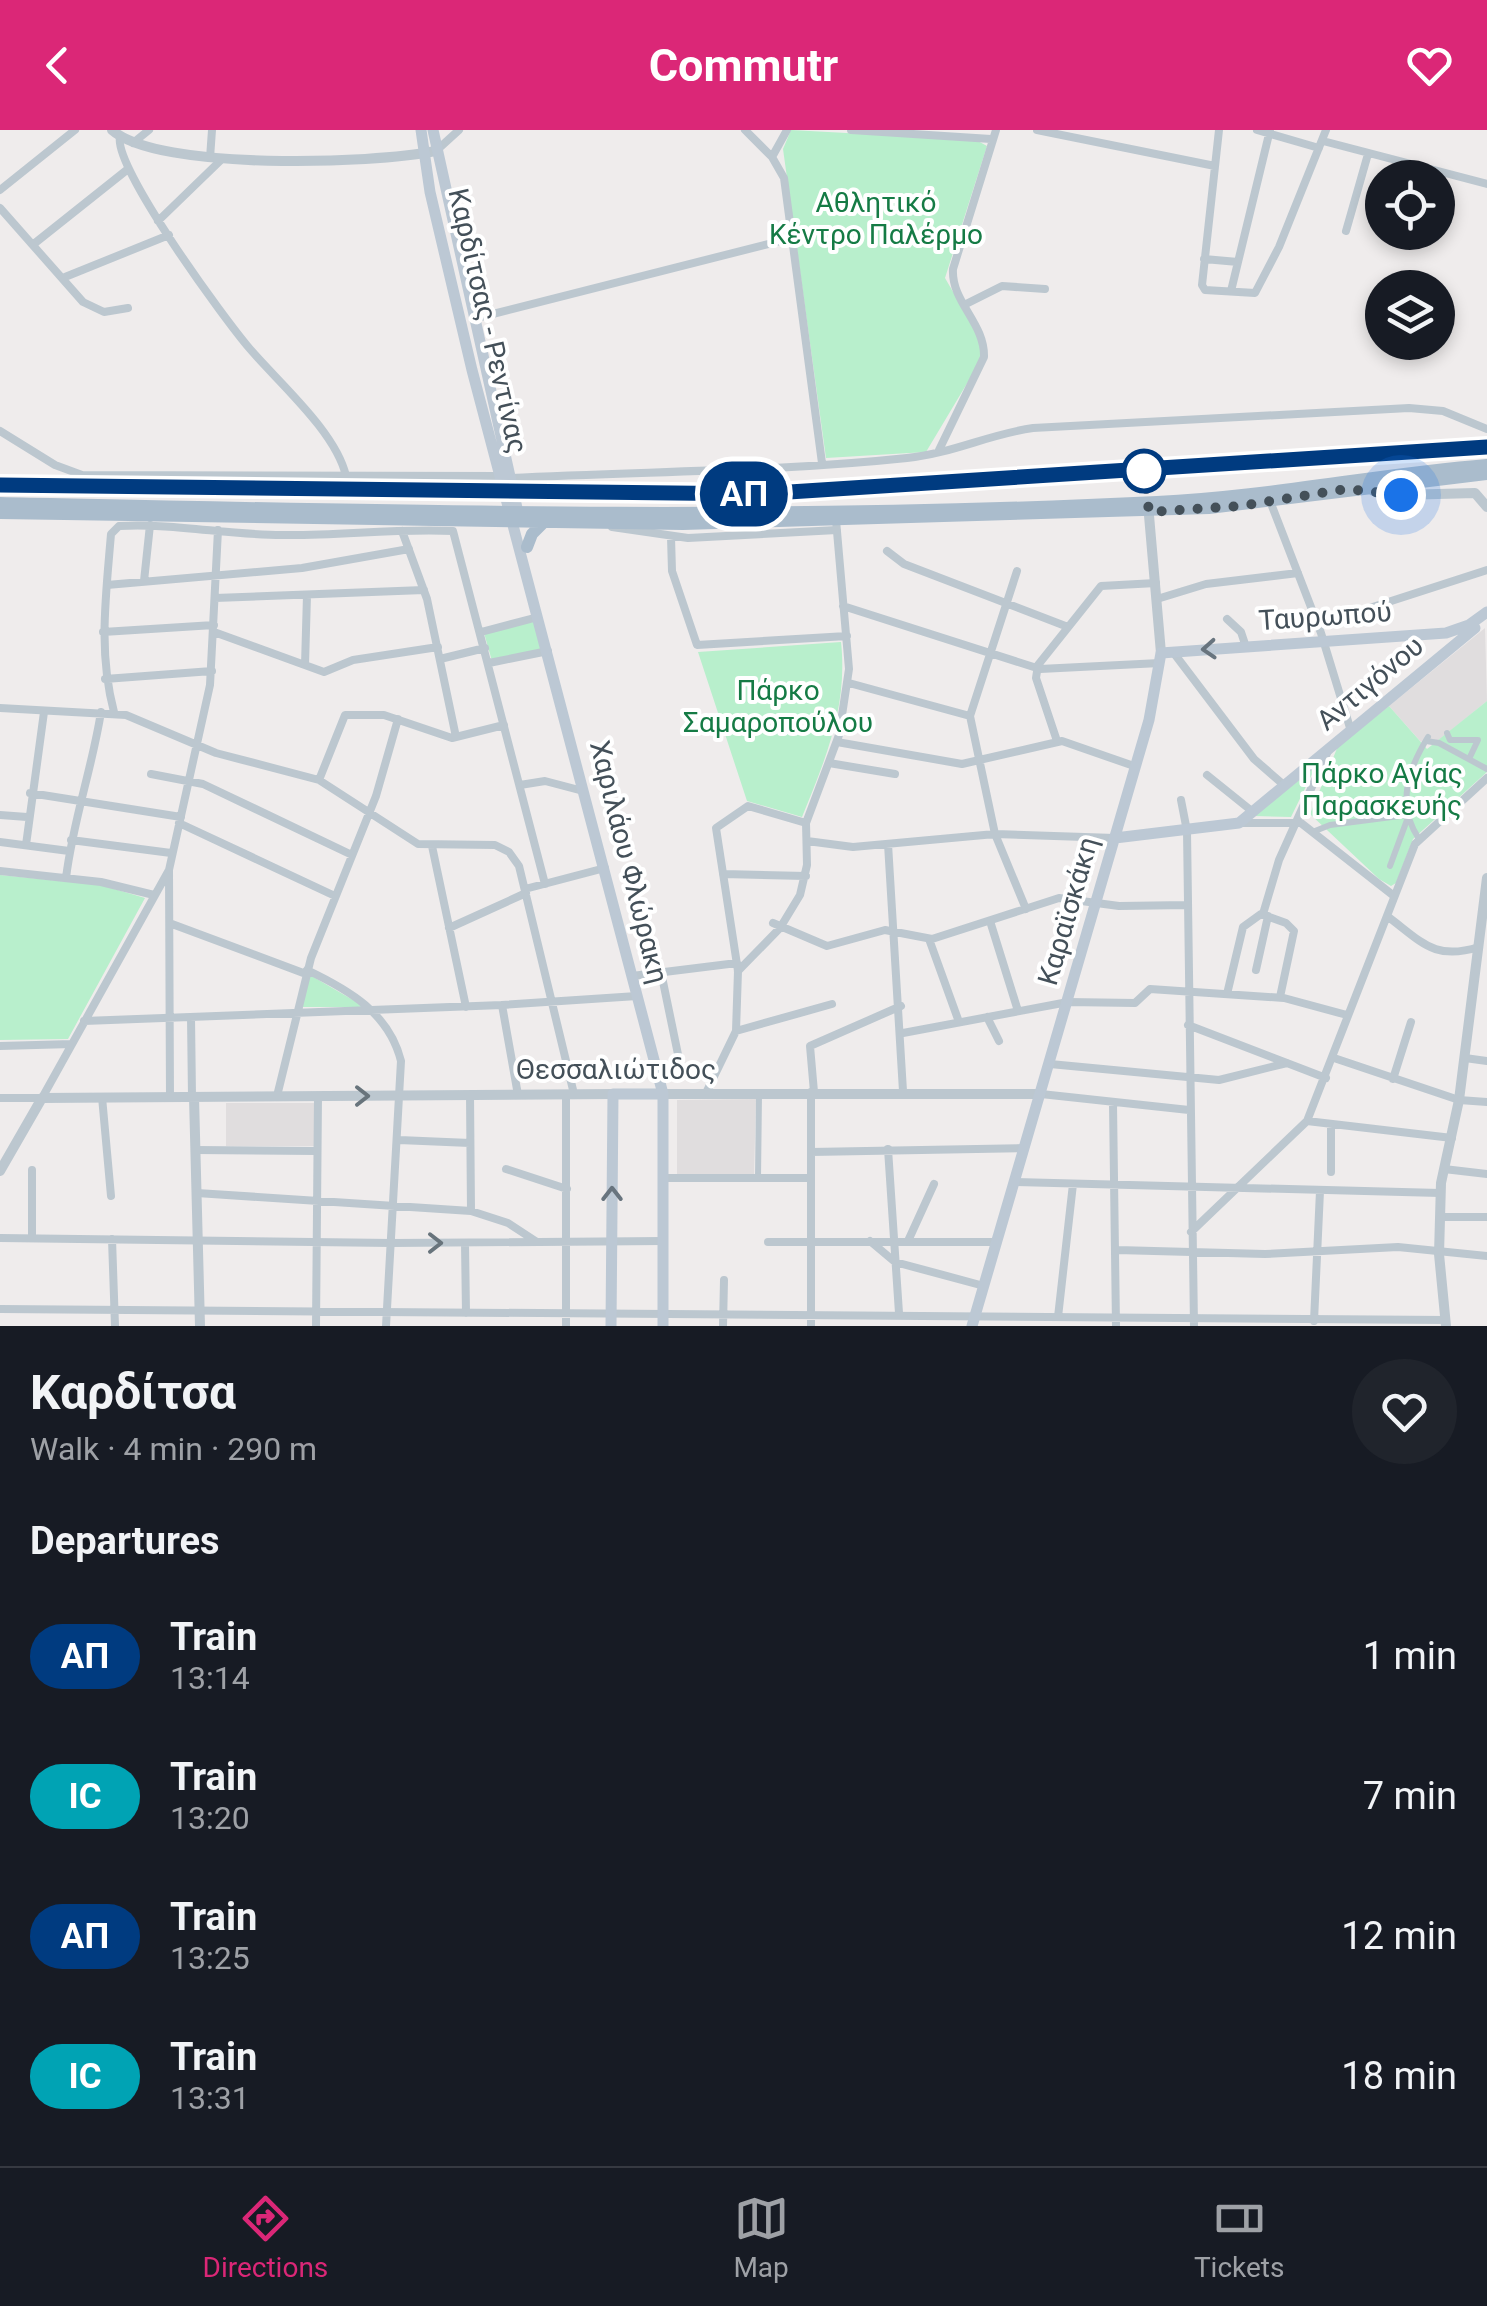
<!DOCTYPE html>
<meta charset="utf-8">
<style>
body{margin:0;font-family:Roboto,sans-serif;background:#20242c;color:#f1f3f6;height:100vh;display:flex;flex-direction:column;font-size:38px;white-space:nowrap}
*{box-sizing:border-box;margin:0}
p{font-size:32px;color:#9ea1a6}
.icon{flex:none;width:55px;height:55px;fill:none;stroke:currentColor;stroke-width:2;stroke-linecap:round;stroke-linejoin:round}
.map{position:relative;height:1196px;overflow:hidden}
.side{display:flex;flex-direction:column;background:#171b24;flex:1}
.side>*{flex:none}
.badge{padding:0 20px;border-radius:32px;font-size:35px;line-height:65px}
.fabs{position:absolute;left:1365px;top:30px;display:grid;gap:20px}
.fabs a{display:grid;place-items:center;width:90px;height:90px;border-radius:50%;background:#171b24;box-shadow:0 5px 15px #0003;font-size:50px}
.you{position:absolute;width:50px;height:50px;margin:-25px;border:8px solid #fff;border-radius:50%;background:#1a73e8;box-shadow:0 0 0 15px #1a73e833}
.map>.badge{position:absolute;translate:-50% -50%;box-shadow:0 0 0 5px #fff}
h2{padding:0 30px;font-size:38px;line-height:90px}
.round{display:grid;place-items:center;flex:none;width:105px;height:105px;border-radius:52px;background:#20242c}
.overview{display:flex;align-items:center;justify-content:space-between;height:170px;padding:0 30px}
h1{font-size:48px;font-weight:700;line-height:75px}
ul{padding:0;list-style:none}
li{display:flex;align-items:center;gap:30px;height:140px;padding:0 30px}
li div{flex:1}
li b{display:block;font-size:38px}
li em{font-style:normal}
li .badge{min-width:110px;font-weight:700;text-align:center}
header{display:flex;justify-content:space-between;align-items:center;height:130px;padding:0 30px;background:#db2777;color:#fff;font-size:45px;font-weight:700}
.menu{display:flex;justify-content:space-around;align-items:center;height:140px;border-top:2px solid #363941;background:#171b24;font-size:28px;color:#9ea1a6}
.menu a{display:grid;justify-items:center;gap:5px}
.menu .selected{color:#db2777}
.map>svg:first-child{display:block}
</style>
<header><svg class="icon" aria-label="back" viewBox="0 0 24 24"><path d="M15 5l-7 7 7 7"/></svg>Commutr<svg class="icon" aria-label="heart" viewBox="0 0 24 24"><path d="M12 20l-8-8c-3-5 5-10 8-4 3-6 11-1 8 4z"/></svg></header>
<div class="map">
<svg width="1487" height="1196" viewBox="0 0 1487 1196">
<rect width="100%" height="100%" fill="#efecec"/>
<path fill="#e0ddde" d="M1485 498 1487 571 1434 614 1428 606 1421 612 1389 576Z
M756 969 754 1045H677V970Z
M226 973H314V1016H226Z"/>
<path fill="#b8efcc" d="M791 0 976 10 987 16 945 148 980 208 981 230 926 322 826 328 783 19Z
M536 491 543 520 492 531 484 503Z
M841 512C848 576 826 628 802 687L747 671 698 522Z
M1487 571V642L1413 709 1396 753 1391 756 1379 749 1310 684 1338 616 1389 576 1427 619Z
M1316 636 1291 687 1254 686Z
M0 745 101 755 145 768 68 909 0 910Z
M310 845 365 877H302Z"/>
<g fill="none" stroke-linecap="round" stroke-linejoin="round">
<path stroke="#bcc7cf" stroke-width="6" d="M1447 603 1450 610H1478L1469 629
M1426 611 1439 613 1487 639
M1315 701 1330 695 1407 685
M1419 709C1396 675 1408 639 1428 607
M1390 736 1407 690
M758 1048 759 964"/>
<path stroke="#bcc7cf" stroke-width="8" d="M745 0 772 27 784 48 822 333
M851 0 991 9
M1037 0 1215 36
M1219 0 1202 155 1205 160 1255 163 1279 117 1326 0
M1257 0 1319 18
M120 7C113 37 225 190 250 219 279 253 336 302 346 346
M1323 11 1487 54
M133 13 149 0
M437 20 459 0
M772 27 787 0
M210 28 212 0
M0 60 75 0
M0 78 83 172 104 182 128 178
M158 91 221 30
M1346 101 1368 24
M35 113 128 39
M1204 129 1238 132
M65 147 169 105
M1231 161 1270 0
M964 175 1002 156 1045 159
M473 189 792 108
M0 301 55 335 82 345 499 346
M939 320 984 227C985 193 951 172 953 139L996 0
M511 348C643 341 775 342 907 328 950 324 990 304 1033 298L1409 278 1443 281 1487 299
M1270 371 1321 503 1351 601
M612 397 688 408 837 400
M402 401 427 469 456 607
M671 407 672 441 697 515 847 506
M887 421 904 434 1068 497
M1017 441 970 586 995 704 1026 779
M144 451 150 395
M107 455 302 438 409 419
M215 468 424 460
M1157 469 1206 454 1298 443
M843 476 1040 539 1160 533
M1227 489 1241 502 1246 517
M1317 495 1487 440
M103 502 214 495
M214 502 324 542 353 530 438 517
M481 502 538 487
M1173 522 1254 629 1285 656
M440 529 485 518
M489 533 548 521
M305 535 307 465
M105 549 212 541
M849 553 970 586
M0 578 126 585 216 623 319 650 418 714 495 715 509 722 519 736 574 964
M114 582C98 522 106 465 111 404L119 396C175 393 227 405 282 405 339 406 396 398 453 401L545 754
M1057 611 1036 548 1038 535 1101 456 1156 453
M837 612 962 634 1062 611 1134 636
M829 633 895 644
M151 644 203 654 352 725
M1207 645 1253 682
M319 650 345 585H384L452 608 504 595
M520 655 545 651 583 661
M30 663 181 687
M1181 670 1187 701 1194 1196
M0 685 27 687
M179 693 335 766
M1240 693H1301L1394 766
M71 710 171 723
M807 711 853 717 995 704 1115 708
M0 712 69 721
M888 714 903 961
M26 715 44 582
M432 716 466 877
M169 740 170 967
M0 741 101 752 154 765
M723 744 806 746
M66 748C73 690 92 639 101 582
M525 759 605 738
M1263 784 1279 730 1328 621
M1387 786C1422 812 1434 831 1479 817
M990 791 1018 881
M773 793 827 816 885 800 932 809 1059 768 1119 776 1188 775
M172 794 306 844
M449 798 526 763
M929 809 959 892
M307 840C349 860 389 883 401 931L386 1196
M1256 840 1268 786
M738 841 780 798 800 765 807 735 806 693 839 605 849 539 836 390
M632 846 737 833
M1227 864 1243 797 1261 784 1286 793 1294 801 1280 867
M502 875 518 965
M191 887 192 967
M987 887 999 911
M84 891 502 875 637 866
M1188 895 1326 948
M736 901 832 874
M903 903 1068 872 1135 873 1150 859 1284 868 1347 885
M0 916 72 914
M1334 928 1459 970 1487 972
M1465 928 1487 931
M1050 934 1219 950 1287 933
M657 942 680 934 661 842
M1393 949 1411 892
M811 962V1196
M814 962 810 916 901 876
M706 963 736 901 738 841 716 698 748 676 806 693
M1041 964 1189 980
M470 965 471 1081
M277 966 311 828 376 666 398 589
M102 967 111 1066
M0 968H42L169 740 210 555 218 400
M1113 974 1116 1196
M1307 991 1452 1008
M399 1010 470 1013
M888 1019 899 1183
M196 1020 317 1021
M811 1022 1025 1018
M506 1039 567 1059
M1444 1039 1487 1044
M1331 1042V996
M663 1048H811
M1015 1052 1440 1063
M197 1063 471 1081 508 1093 537 1112
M1440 1087H1487
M1191 1102 1307 991 1415 714 1487 648
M0 1108 391 1113 663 1111
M32 1108V1040
M112 1109 115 1196
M870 1111 895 1132 984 1156
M908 1111 934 1054
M768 1112H996
M465 1113 466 1183
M1117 1120 1265 1124 1398 1117 1487 1126
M0 1179 1446 1190
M1058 1187 1073 1054
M1314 1191 1320 1061
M316 1196 318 966
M566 1196V964
M723 1196 724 1150"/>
<path stroke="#bcc7cf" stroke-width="10" d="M112 0C158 41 374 34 435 21
M1401 365 1475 363 1487 377
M1148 374 1161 523
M663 964H1041
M194 967 200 1196
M0 1041 42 968 613 964
M1446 1196 1439 1124 1441 1053 1459 970 1487 748"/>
<path stroke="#bcc8d4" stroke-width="11" d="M421 0 430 62 472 240 663 964V1196
M433 0 519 387
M1115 708 1239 693 1475 498
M611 1196 613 964H663
M972 1196 1149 590 1161 523 1446 503 1469 495 1487 482"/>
<path stroke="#aabccc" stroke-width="12" d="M1374 360 1401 365
M0 373C385 381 771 391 1157 372 1267 367 1376 344 1487 335
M0 383 683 394 1209 378 1487 344
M527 417 532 404 542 394"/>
<path stroke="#aeb1b7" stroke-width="2.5" d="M0 355 735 364 913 357 1487 317"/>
</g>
<defs><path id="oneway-chevron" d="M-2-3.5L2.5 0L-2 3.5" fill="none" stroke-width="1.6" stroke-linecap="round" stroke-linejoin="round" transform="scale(2.5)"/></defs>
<g stroke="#68747e">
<use href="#oneway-chevron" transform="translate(1209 519) rotate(176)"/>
<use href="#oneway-chevron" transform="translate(612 1064) rotate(-90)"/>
</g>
<g stroke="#68747c">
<use href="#oneway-chevron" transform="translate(362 966)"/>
<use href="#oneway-chevron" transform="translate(435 1113)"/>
</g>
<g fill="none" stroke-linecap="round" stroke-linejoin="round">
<g stroke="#fff" stroke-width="22">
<path id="line" d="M0 355 757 364 1487 317"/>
</g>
<use href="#line" stroke="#003b80" stroke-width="15"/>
<path stroke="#445059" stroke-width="10" stroke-dasharray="0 18" d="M1144 341 1149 382 1240 376 1346 359 1401 365"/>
</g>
<circle fill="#fff" stroke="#003b80" stroke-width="5" cx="1144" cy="341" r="20"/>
<g text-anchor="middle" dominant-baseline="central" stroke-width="8" stroke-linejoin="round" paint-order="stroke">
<g font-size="28" fill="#157b45" stroke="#fff">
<text x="876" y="72">Αθλητικό<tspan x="876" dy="32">Κέντρο Παλέρμο</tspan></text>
<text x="778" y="560">Πάρκο<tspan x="778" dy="32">Σαμαροπούλου</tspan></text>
<text x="1382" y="643">Πάρκο Αγίας<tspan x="1382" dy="32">Παρασκευής</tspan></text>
</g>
<g font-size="28" fill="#445059" stroke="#fff">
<text transform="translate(488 191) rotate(77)">Καρδίτσας - Ρεντίνας</text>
<text transform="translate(1325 486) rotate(-4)">Ταυρωπού</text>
<text transform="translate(1370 553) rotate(-40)">Αντιγόνου</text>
<text transform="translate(629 732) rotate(76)">Χαριλάου Φλώρακη</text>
<text transform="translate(1068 781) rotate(-74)">Καραϊσκάκη</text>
<text x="616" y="939">Θεσσαλιώτιδος</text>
</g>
</g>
</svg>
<div class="fabs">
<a><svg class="icon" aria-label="locate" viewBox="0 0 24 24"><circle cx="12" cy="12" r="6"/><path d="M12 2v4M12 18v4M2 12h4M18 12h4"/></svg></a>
<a><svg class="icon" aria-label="layers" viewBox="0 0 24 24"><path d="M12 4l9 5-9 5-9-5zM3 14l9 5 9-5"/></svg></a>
</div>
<div class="you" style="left:1401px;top:365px"></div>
<b class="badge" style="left:744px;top:364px;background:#003b80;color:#fff">ΑΠ</b>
</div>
<section class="side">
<div class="overview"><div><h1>Καρδίτσα</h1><p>Walk · 4 min · 290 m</p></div><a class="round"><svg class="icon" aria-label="heart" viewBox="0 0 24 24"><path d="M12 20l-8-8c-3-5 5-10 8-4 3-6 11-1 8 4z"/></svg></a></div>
<h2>Departures</h2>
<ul>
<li><span class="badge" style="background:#003b80;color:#fff">ΑΠ</span><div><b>Train</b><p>13:14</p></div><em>1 min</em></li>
<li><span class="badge" style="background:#00a3b4;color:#fff">IC</span><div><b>Train</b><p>13:20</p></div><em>7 min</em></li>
<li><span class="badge" style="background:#003b80;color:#fff">ΑΠ</span><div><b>Train</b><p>13:25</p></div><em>12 min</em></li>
<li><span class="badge" style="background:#00a3b4;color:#fff">IC</span><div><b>Train</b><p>13:31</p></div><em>18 min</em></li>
</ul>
</section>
<nav class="menu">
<a class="selected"><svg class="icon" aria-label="directions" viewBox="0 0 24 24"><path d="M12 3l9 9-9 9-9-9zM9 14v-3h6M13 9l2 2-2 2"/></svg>Directions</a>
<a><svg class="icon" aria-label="map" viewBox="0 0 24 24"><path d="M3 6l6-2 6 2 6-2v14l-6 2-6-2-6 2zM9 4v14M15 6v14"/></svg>Map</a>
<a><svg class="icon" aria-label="tickets" viewBox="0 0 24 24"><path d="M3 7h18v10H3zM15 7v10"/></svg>Tickets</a>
</nav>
